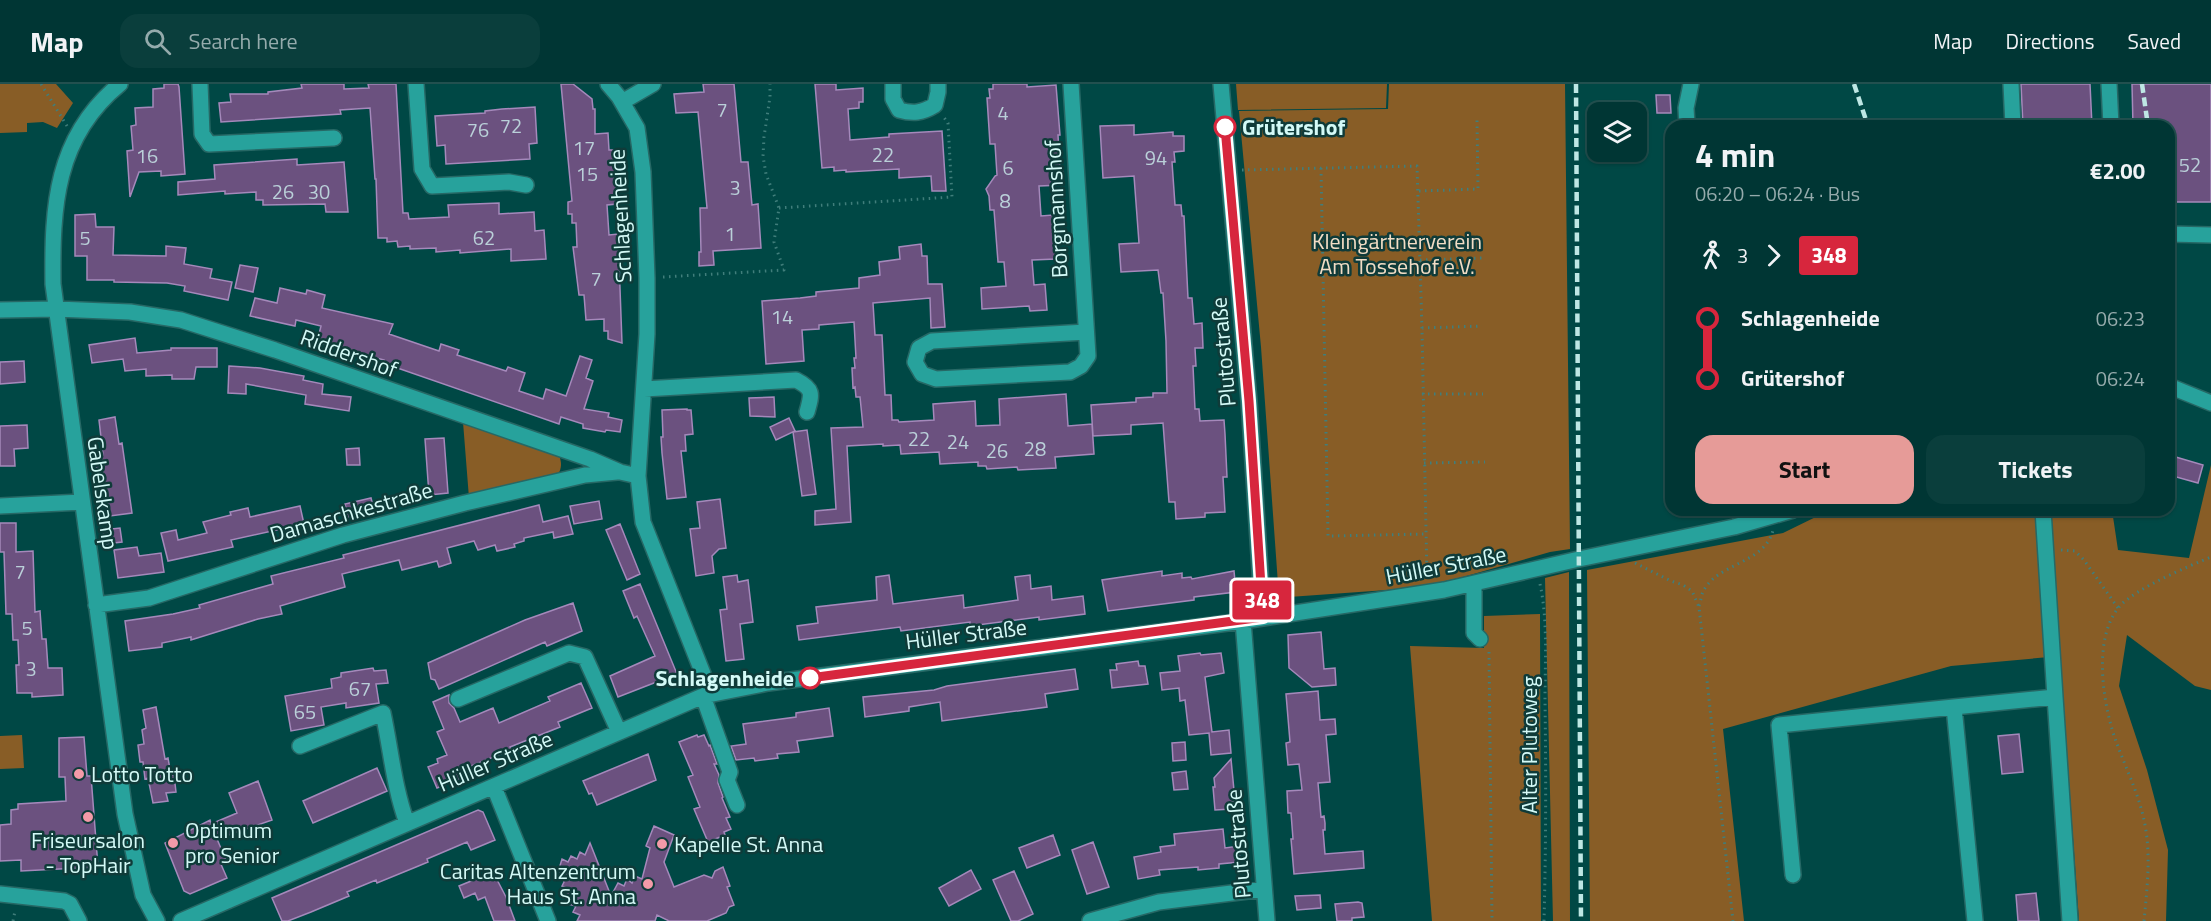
<!DOCTYPE html>
<meta charset="utf-8">
<style>
body{margin:0;font-family:"Titillium Web",sans-serif;background:#0a3e3c;color:#f1f3f6;height:100vh;display:flex;flex-direction:column;font-size:22px;white-space:nowrap}
*{box-sizing:border-box;margin:0}
p{font-size:20px;color:#95abac}
.icon{flex:none;width:33px;height:33px;fill:none;stroke:currentColor;stroke-width:2;stroke-linecap:round;stroke-linejoin:round}
.map{position:relative;flex:1;overflow:hidden}
.details{position:absolute;left:1665px;top:36px;width:510px;height:396px;display:flex;flex-direction:column;background:#003634;border-radius:18px;box-shadow:0 2px 4px #0004,0 0 0 2px #22504f}
.details>*{flex:none}
.badge{padding:0 12px;border-radius:4px;font-size:21px;line-height:39px}
.fabs{position:absolute;left:1587px;top:18px;display:grid;gap:12px}
.fabs a{display:grid;place-items:center;width:60px;height:60px;border-radius:12px;background:#003634;box-shadow:0 2px 4px #0004,0 0 0 2px #22504f;font-size:30px}
.map>.badge{position:absolute;translate:-50% -50%;box-shadow:0 0 0 3px #fff}
.legs{display:flex;align-items:center;gap:9px;height:66px;padding:0 30px;font-size:20px}
.legs p{margin-inline-start:auto}
.headline{display:flex;align-items:center;justify-content:space-between;height:102px;padding:0 30px}
h1{font-size:33px;font-weight:700;line-height:45px}
.action{display:flex;gap:12px;margin-top:auto;padding:12px 30px}
.action a{flex:1;height:69px;border-radius:18px;background:#e69b98;color:#111;font-size:24px;font-weight:700;line-height:69px;text-align:center}
.action a+a{background:#0a3e3c;color:#f1f3f6}
ul{padding:0 30px;list-style:none}
li{display:flex;align-items:center;gap:21px;height:60px;font-size:22px}
li i{display:grid;place-items:center;width:9px;height:100%;margin:0 8px;background:currentColor}
li i::after{content:'';width:15px;height:15px;margin:-8px;border:4px solid;border-radius:50%;background:#003634}
li p{margin-inline-start:auto}
li:first-child i{background:linear-gradient(#0000 50%,currentColor 0)}
li:last-child i{background:linear-gradient(currentColor 50%,#0000 0)}
header{display:flex;align-items:center;gap:36px;box-sizing:border-box;height:84px;padding:0 30px;background:#003634;border-bottom:2px solid #22504f}
header strong{font-size:28px}
nav{display:flex;gap:33px;margin-inline-start:auto;font-size:21px}
.search{width:420px;height:54px;background:#0a3e3c;display:flex;align-items:center;gap:15px;box-sizing:border-box;padding:0 21px;border-radius:18px;color:#95abac;font-size:22px}
.map>svg:first-child{display:block}
</style>
<header>
<strong>Map</strong>
<div class="search"><svg class="icon" aria-label="search" viewBox="0 0 24 24"><circle cx="10" cy="10" r="6"/><path d="M15 15l6 6"/></svg>Search here</div>
<nav><a>Map</a><a>Directions</a><a>Saved</a></nav>
</header>
<div class="map">
<svg width="2211" height="837" viewBox="0 0 2211 837">
<rect width="100%" height="100%" fill="#004845"/>
<path fill="#885d26" d="M0 0H56L73 19 57 44 43 38 27 39V48L0 49Z
M1236 0H1387L1386 24 1238 26Z
M1389 0H1565L1570 465 1550 468 1463 493 1415 504 1289 513 1278 500 1261 263 1239 27 1388 25Z
M463 338 559 371C562 379 562 385 557 392L469 414Z
M2211 381V606L2195 602 2127 551 2119 602 2147 686 2168 766 2166 837H2079L2060 572 1951 582 1723 645 1744 837H1590L1587 486 1783 449 1830 426H2112L2118 466 2189 474Z
M1569 488 1570 837H1553L1545 494Z
M1540 530 1541 837H1432L1410 562 1484 564V532Z
M22 651 24 684 0 685V652Z"/>
<path fill="#6b517f" stroke="#a589bb" stroke-width="1.5" d="M164 0H178L179 3 185 90 161 92V87L139 88 130 113 127 67 133 66 131 42 136 41 135 24 153 23V5L164 4Z
M301 0H344V5L369 4 368 0H396L403 129H408L409 135 449 133 448 121 499 119V130L534 128 535 147 544 146 546 175 511 177V165L460 169V166L436 168V164L410 165V162L398 163 397 157 387 158V154H378L376 95H375L370 24 340 26 341 30 221 38 219 19 231 18 230 10H268V8L302 4Z
M561 0H573L592 15 593 25H595V50L608 49 609 66H614L617 120 607 121 609 151 618 150 622 259 608 255V247H604V235L586 236 584 211H579L573 163H577L576 139H572V130H568V118L572 117Z
M703 0H734L741 78H748L752 121 758 120 761 164 713 167 714 181 699 182V168H701L700 124H707L698 28 676 29 674 10 704 8Z
M815 0H836V6L863 4V18H859V24L848 25 850 56 889 53V50L942 47 946 107H932L931 92 899 94V85L846 88V86L834 87V83L822 84Z
M993 0H1027V3L1056 1 1060 51H1058L1060 87H1063V101L1039 102 1041 132 1053 131 1056 175 1032 176 1034 201 1045 200 1047 226 1030 227 1029 222 982 225 981 204 1006 202 1004 178H998L994 126H990L989 112 986 105 995 92 997 91 995 60H990L987 14H990L989 5H993Z
M2021 0H2090L2092 42H2023Z
M2132 0H2211V118H2169V42H2133Z
M1656 11H1670L1671 29H1657Z
M535 23 537 59 529 60 530 75 446 80 445 61 437 62 435 32 485 29V27L502 25Z
M1134 41V51L1173 48V52H1184V67L1174 68 1175 78H1172L1175 121H1181L1182 132H1184L1188 214H1192L1194 240 1202 239 1203 264H1195L1196 282H1193L1195 325H1199L1200 337 1224 336 1225 350 1227 393H1223L1225 428 1205 429V433L1176 435 1175 418H1169L1163 339 1131 341V350L1093 352 1091 321 1136 318V314L1153 313V309H1167L1166 257 1163 209H1161L1158 186 1121 188 1119 160 1139 159 1134 92 1103 94 1100 42Z
M297 75V81L344 78 348 128H326L325 120 263 121V116H256V108L225 110V107L178 111V98L215 95 214 81Z
M95 130 96 143H114L113 171 166 172V162L186 164 184 180 212 185 210 194 232 198 228 216 184 207 185 202 167 199 114 198V196H87V172H75V131Z
M921 160 922 172H927L928 200H942L945 243 931 244 930 214 873 219 875 251H882L885 311H891L892 336H898L899 338 934 336 933 320 975 317 976 342 1000 341 999 315 1066 310 1068 342 1092 340 1094 370 1055 373 1056 384 1018 386 1017 383 987 385 986 382H978V378L940 380 939 368 901 370 900 361 883 362V360L847 362 851 438 815 441V427L836 425 831 344 863 343 860 313H856L855 303 853 304 852 284H855L854 274H856L854 238 819 241V245L802 246 804 277 766 280 762 217 800 214 816 212V208L859 204V194L880 191 879 178 900 175 899 163Z
M240 181 258 184 253 208 235 204Z
M280 204 306 210 307 206 325 211 322 224 393 240 389 250 439 267 441 260 459 266 457 271 506 287 508 283 525 289 519 307 543 315 546 305 566 312 580 272 592 276 586 294 593 297 584 325 609 329 608 333 622 336 620 348 606 346 605 348 583 344V340L561 333 559 340 383 279 384 276 317 258 321 242 296 236 295 242 250 232 255 214 277 219Z
M135 254 137 269 171 266V264H217V283H196L194 295H172V291L146 292V285L125 287 123 275 92 279 89 261Z
M24 277 25 298 0 300V278Z
M229 282 260 284 304 292 303 296 323 300 322 310 351 313 349 327 305 320 306 311 246 300V310L228 309Z
M774 313 775 333 750 332 749 314Z
M687 325V326H691L693 350 685 351 686 367H681L686 413 667 415 662 369 661 353H663L662 326Z
M115 333 119 360 122 359 132 429 110 432 103 386 97 387 95 373 103 371 99 336Z
M789 334 795 347 776 356 770 343Z
M27 341 28 364 14 365 15 382H0V342Z
M807 346 816 410 802 412 793 348Z
M444 354 448 409 429 411 425 355Z
M359 364 360 381H347L346 365Z
M2169 371 2203 381 2198 399 2169 391Z
M371 414 374 426 348 433 345 420Z
M720 415 726 464 719 465 712 472 714 489 696 492 690 445 700 444 697 418Z
M599 417 602 435 574 440 570 422Z
M539 421 543 438 568 432 573 450 554 454 553 448 524 454V457L514 460 515 463 497 467 495 461 478 466 474 457 447 464 451 479 439 483 437 477 402 486 399 476 342 490 345 503 280 522 282 530 258 535 191 556V553L162 559V563L129 567 125 537 173 530 200 524 199 521 273 500 271 492 344 474 343 471Z
M300 422 304 440 231 456 233 463 168 477 161 449 176 446 178 456 207 449 203 438 231 431 230 428 248 424 250 433Z
M0 439H16V468L33 467 35 528 40 527 42 555H46L48 584H62L63 611 32 613V609H17L16 581H19L18 556H13L12 530H6L4 468H0Z
M620 440 640 490 627 496 606 446Z
M120 444 122 458 105 460 103 446Z
M137 463 139 472 161 469 164 488 118 494 114 466Z
M1162 487V492L1182 489V494L1191 493 1192 495 1234 487 1236 508 1194 513V516L1108 527 1102 496Z
M737 491 738 498 748 496 753 538 740 540 744 575 726 577 720 526 727 525 723 493Z
M889 491 893 520 963 511 964 524 1018 516 1015 493 1030 491 1031 505 1051 502 1052 516 1083 512 1085 530 1039 536V533L970 542V538L901 547 900 543 799 556 797 542 818 539 816 523 877 516 876 493Z
M640 500 677 590 618 613 610 592 655 572 637 532 634 534 623 507Z
M573 519 582 547 547 562 545 558 439 605 435 596 431 595 428 579 525 536Z
M1321 548 1324 585 1335 584 1336 601 1312 603 1289 584 1288 551Z
M1200 569 1201 571 1221 569 1224 589 1205 593 1212 648 1229 646 1231 669 1211 671 1209 649 1189 651 1185 616 1180 617 1179 604 1162 606 1160 589 1180 587 1178 572Z
M1138 577 1139 582H1145L1148 600 1112 604 1110 586H1117L1116 580Z
M373 584 374 587 386 586 388 599 376 600 379 619 346 624V619L321 623 324 641 291 647 285 612 332 604 331 595 341 593V589Z
M1075 585 1078 605 1045 610 1047 623 942 637 940 618 909 623V627L865 633 863 613 934 606 947 602Z
M581 599 592 624 558 638 560 643 510 663 511 666 461 686 464 693 437 704 428 683 438 679 437 675 447 671 437 648 444 645 433 618 449 611V619L454 624 460 638 493 624 499 639 550 617 548 613Z
M1318 607 1320 636 1335 635 1336 650 1326 651 1330 698 1318 699 1321 733 1324 732 1325 739V746H1323L1325 770 1363 767 1364 784 1294 790 1291 755H1293L1291 729H1288L1287 707 1302 706 1299 680 1288 681 1286 659 1290 658 1286 610Z
M156 623 165 675 168 674 171 691H174L176 708 166 709 168 717 153 719 148 694 145 695 143 678H140L138 661 144 660 142 646 146 644 143 626Z
M829 624 833 652 797 657 799 668 777 670 778 674 755 677 754 674 736 676 731 662 746 660 743 640 796 633V629Z
M2019 650 2023 688 2002 690 1998 652Z
M697 651 698 653 704 651 709 662 710 661 717 680H714L719 691 718 699 723 713 722 714 730 733 726 734 731 745 724 748 725 751 708 758 694 725 700 723 688 693 693 691 679 658Z
M84 653 87 692H91L98 783 21 787V776L0 777V741L11 740V726L18 725V720L66 717 65 693H59V654Z
M1185 658 1186 676 1173 677 1172 659Z
M648 670 656 696 597 721 592 709 589 710 583 697Z
M1231 675 1235 717 1231 718 1232 725 1215 726 1213 703H1215L1214 694Z
M377 684 387 707 313 739 303 717Z
M1186 687 1188 705 1174 706 1172 689Z
M258 697 272 736 217 755 226 776 220 778 227 794 190 810 184 807 165 759 210 736 211 740 237 729 229 709Z
M478 726 483 728 495 756 471 766 467 758 427 775 428 778 416 783 377 799 376 796 347 808 349 812 311 828 288 837H282L272 814Z
M654 742 674 751 664 778 674 803 704 791 712 794 715 787 723 783 730 802 727 803 734 821 729 823 726 829 707 837H669L657 831 655 837H577L580 831 573 828 576 822 568 820 572 813 566 811 569 805 562 802 564 798 559 785 562 775 568 778 571 772 577 775 580 768 585 771 590 759 611 812 618 799 624 802 627 795 632 799 635 792 642 795 650 764 646 762Z
M1223 745 1225 764 1239 762 1240 778 1219 780V784L1208 785 1198 786V783L1159 786 1160 791 1138 795 1134 773 1161 768 1160 763 1175 761 1174 750Z
M1053 751 1060 771 1027 784 1019 764Z
M1093 758 1109 803 1087 810 1072 766Z
M971 786 981 805 949 822 939 804Z
M1014 787 1033 830 1018 837H1011L993 796Z
M493 788 506 813 515 837H494L485 813 478 816 475 809 464 814 459 802Z
M2036 809 2039 837H2018L2016 811Z
M1320 811 1321 824 1297 826 1295 812Z
M1358 818 1362 819 1364 833 1352 834V837H1337L1335 820Z"/>
<g fill="none" stroke-linecap="round" stroke-linejoin="round">
<g stroke="#266865" stroke-width="18">
<path id="minor" d="M120 0C55 53 52 123 53 200L125 730 143 811 157 837
M200 0 202 50 209 60 334 54
M416 0 422 85 432 102 509 98 526 101
M608 0 619 13 637 44 643 88 647 194V250L638 392 643 438 711 610
M893 0V15L899 26C913 30 922 29 935 21L938 8V0
M1071 0 1088 272 1081 282 1070 288 936 295 922 290 915 278 919 264 932 257 1086 248
M1221 0 1249 317 1263 533
M2011 0 2013 42
M2109 0 2111 42
M622 18 653 0
M1687 42 1686 24 1691 0
M2169 150 2211 151
M0 226 56 225 130 228 181 236 275 266 590 375 620 388 638 392
M2169 302 2211 319
M644 305 796 296C814 305 812 310 807 328
M0 422 82 418
M1474 501V549L1480 555
M96 521 149 514 343 451 465 419 585 391 617 388
M1243 537 1267 837
M703 612 730 688 727 696 737 721
M2055 613 2070 837
M458 615 569 569 585 573 619 648
M300 662 383 629C391 666 394 704 407 739
M494 703 548 837
M1793 791 1779 641 1954 623
M0 810 64 817 70 820 79 837
M181 837 703 612 768 599 1243 537 1444 506 1579 475 1734 443 1793 426
M1090 837 1159 818 1264 805
M1975 837 1954 623 2055 613 2043 426"/>
</g>
<path stroke="#407e7b" stroke-width="3" stroke-dasharray="1.5 4.5" stroke-linecap="butt" d="M41 0 67 42
M1321 84 1328 452 1427 450
M1242 86 1417 82 1422 244 1427 495
M1419 107 1478 105 1477 36
M779 124 952 113 948 39 943 32
M1420 176 1482 174
M663 193 784 186 774 158 779 124 766 90 763 72 764 53 770 13V0
M1422 244 1482 242
M1422 310H1483
M1424 379 1485 378
M2061 466 2075 467 2084 476 2118 524
M1635 479 1671 497 1683 501 1692 507 1699 523 1733 837
M1393 487 1426 485
M1540 500C1548 537 1545 578 1545 615 1546 689 1546 763 1544 837
M1699 522C1701 517 1701 512 1703 508 1716 479 1765 480 1773 446
M1489 568 1492 837
M13 837 15 827
M2144 837C2147 805 2151 773 2145 741 2140 713 2127 687 2117 660 2103 623 2092 555 2119 523 2134 505 2189 482 2211 473"/>
<use href="#minor" stroke="#27a29c" stroke-width="15"/>
<path stroke="#bee7e4" stroke-width="4.5" stroke-dasharray="9 4.5" stroke-linecap="butt" d="M1576 0 1581 837
M1854 0 1868 42
M2142 0 2148 42"/>
</g>
<g fill="none" stroke-linecap="round" stroke-linejoin="round">
<g stroke="#fff" stroke-width="14">
<path id="line-1" d="M810 594 1263 533 1249 317 1225 43"/>
</g>
<use href="#line-1" stroke="#d7263d" stroke-width="9"/>
</g>
<g fill="#fff" stroke="#d7263d" stroke-width="3">
<circle cx="1225" cy="43" r="10"/>
<circle cx="810" cy="594" r="10"/>
</g>
<g fill="#f39aa8" stroke="#0f3b39" stroke-width="2">
<circle cx="79" cy="690" r="6"/>
<circle cx="88" cy="733" r="6"/>
<circle cx="173" cy="759" r="6"/>
<circle cx="662" cy="760" r="6"/>
<circle cx="648" cy="800" r="6"/>
</g>
<g text-anchor="middle" dominant-baseline="central" stroke-width="5" stroke-linejoin="round" paint-order="stroke">
<g font-size="20" fill="#bad0d9">
<text x="722" y="25">7</text>
<text x="1003" y="28">4</text>
<text x="511" y="41">72</text>
<text x="478" y="45">76</text>
<text x="584" y="63">17</text>
<text x="883" y="70">22</text>
<text x="147" y="71">16</text>
<text x="1156" y="73">94</text>
<text x="2190" y="80">52</text>
<text x="1008" y="83">6</text>
<text x="587" y="89">15</text>
<text x="735" y="103">3</text>
<text x="283" y="107">26</text>
<text x="319" y="107">30</text>
<text x="1005" y="116">8</text>
<text x="730" y="149">1</text>
<text x="85" y="153">5</text>
<text x="484" y="153">62</text>
<text x="596" y="194">7</text>
<text x="782" y="232">14</text>
<text x="919" y="354">22</text>
<text x="958" y="357">24</text>
<text x="1035" y="364">28</text>
<text x="997" y="366">26</text>
<text x="20" y="487">7</text>
<text x="27" y="543">5</text>
<text x="31" y="584">3</text>
<text x="360" y="604">67</text>
<text x="305" y="627">65</text>
</g>
<g font-size="22" font-weight="bold" fill="#d4faf7" stroke="#0f3b39" text-anchor="start">
<text x="1242" y="43">Grütershof</text>
<text x="794" y="594" text-anchor="end">Schlagenheide</text>
</g>
<g font-size="22" fill="#d4faf7" stroke="#0f3b39">
<text transform="translate(1056 125) rotate(-93)">Borgmannshof</text>
<text transform="translate(620 132) rotate(-93)">Schlagenheide</text>
<text transform="translate(1223 268) rotate(-95)">Plutostraße</text>
<text transform="translate(349 269) rotate(20)">Riddershof</text>
<text transform="translate(103 409) rotate(82)">Gabelskamp</text>
<text transform="translate(351 428) rotate(-16)">Damaschkestraße</text>
<text transform="translate(1446 481) rotate(-11)">Hüller Straße</text>
<text transform="translate(966 550) rotate(-7)">Hüller Straße</text>
<text transform="translate(1529 661) rotate(-90)">Alter Plutoweg</text>
<text transform="translate(495 677) rotate(-23)">Hüller Straße</text>
<text transform="translate(1238 760) rotate(-95)">Plutostraße</text>
</g>
<g font-size="22" fill="#f2ddc5" stroke="#0f3b39">
<text x="1397" y="157">Kleingärtnerverein<tspan x="1397" dy="25">Am Tossehof e.V.</tspan></text>
</g>
<g font-size="22" fill="#d4faf7" stroke="#0f3b39" text-anchor="start">
<text x="91" y="690">Lotto Totto</text>
<text x="185" y="746">Optimum<tspan x="185" dy="25">pro Senior</tspan></text>
<text x="88" y="756" text-anchor="middle">Friseursalon<tspan x="88" dy="25">- TopHair</tspan></text>
<text x="674" y="760">Kapelle St. Anna</text>
<text x="636" y="787" text-anchor="end">Caritas Altenzentrum<tspan x="636" dy="25">Haus St. Anna</tspan></text>
</g>
</g>
</svg>
<div class="fabs">
<a><svg class="icon" aria-label="layers" viewBox="0 0 24 24"><path d="M12 4l9 5-9 5-9-5zM3 14l9 5 9-5"/></svg></a>
</div>
<b class="badge" style="left:1262px;top:516px;background:#d7263d;color:#fff">348</b>
<section class="details">
<div class="headline"><div><h1>4 min</h1><p>06:20 – 06:24 · Bus</p></div><b>€2.00</b></div>
<div class="legs"><svg class="icon" aria-label="walk" viewBox="0 0 24 24"><circle cx="13" cy="4" r="2"/><path d="M13 8l-2 6 4 7M11 14l-3 7M7 12l3-4h3l4 4"/></svg>3<svg class="icon" aria-label="forward" viewBox="0 0 24 24"><path d="M9 5l7 7-7 7"/></svg><b class="badge" style="background:#d7263d;color:#fff">348</b></div>
<ul>
<li><i style="color:#d7263d"></i><b>Schlagenheide</b><p>06:23</p></li>
<li><i style="color:#d7263d"></i><b>Grütershof</b><p>06:24</p></li>
</ul>
<div class="action"><a>Start</a><a>Tickets</a></div>
</section>
</div>
